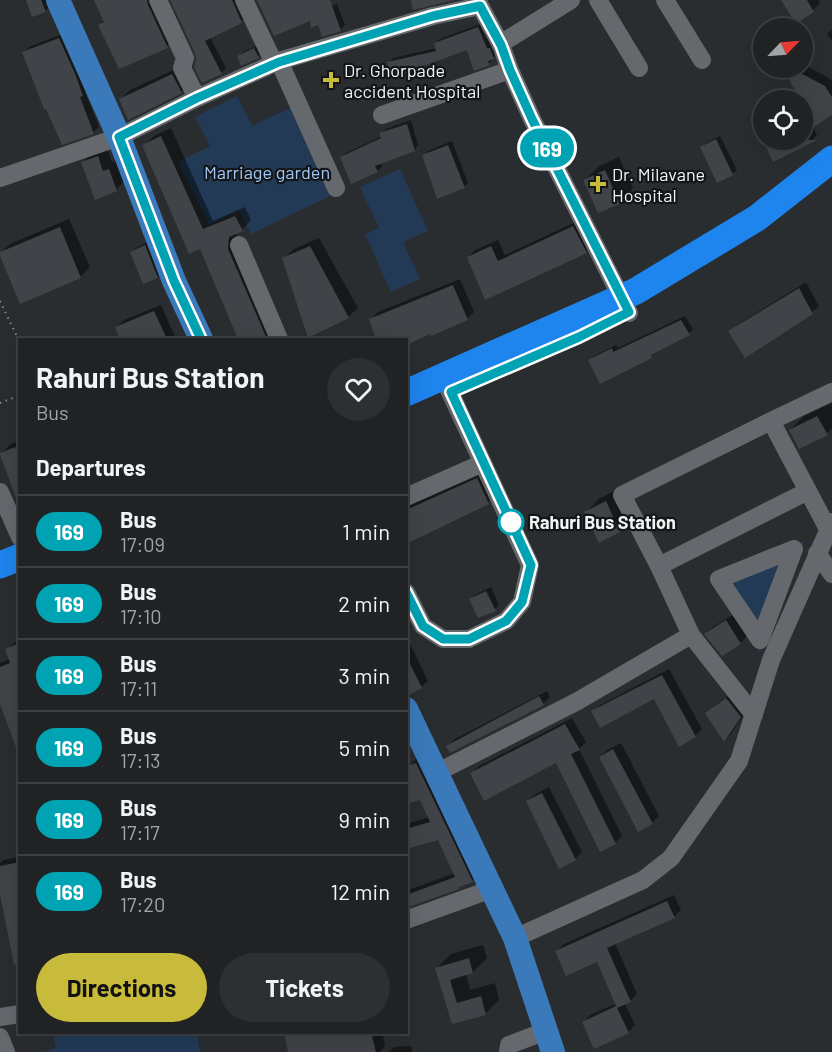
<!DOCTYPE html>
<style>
body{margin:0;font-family:Barlow,sans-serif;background:#2d2f31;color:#f1f3f6;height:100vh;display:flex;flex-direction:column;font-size:22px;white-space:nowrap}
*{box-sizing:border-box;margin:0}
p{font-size:20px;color:#a2a4a6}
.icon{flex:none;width:33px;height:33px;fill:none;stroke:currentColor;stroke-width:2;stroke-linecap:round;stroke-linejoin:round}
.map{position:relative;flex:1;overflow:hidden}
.drawer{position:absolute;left:18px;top:338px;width:390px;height:696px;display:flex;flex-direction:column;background:#202224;border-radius:0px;box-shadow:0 6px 24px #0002,0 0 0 2px #3d3f41}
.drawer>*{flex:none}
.badge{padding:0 12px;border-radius:20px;font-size:21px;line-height:39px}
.needle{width:39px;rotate:65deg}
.controls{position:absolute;left:753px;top:18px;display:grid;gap:12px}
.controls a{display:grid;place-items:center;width:60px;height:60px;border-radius:50%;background:#202224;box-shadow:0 6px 24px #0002,0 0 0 2px #3d3f41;font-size:30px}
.map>.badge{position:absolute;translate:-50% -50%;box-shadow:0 0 0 3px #fff}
h2{padding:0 18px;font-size:22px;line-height:54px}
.round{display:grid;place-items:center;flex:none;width:63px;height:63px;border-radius:32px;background:#2d2f31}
.headline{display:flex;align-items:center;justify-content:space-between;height:102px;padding:0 18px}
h1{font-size:28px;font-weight:700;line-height:45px}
.button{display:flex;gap:12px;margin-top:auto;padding:12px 18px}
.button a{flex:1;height:69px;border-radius:36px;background:#c8bb3b;color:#111;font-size:24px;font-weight:700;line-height:69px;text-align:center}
.button a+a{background:#2d2f31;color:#f1f3f6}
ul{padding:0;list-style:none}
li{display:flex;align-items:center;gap:18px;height:72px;padding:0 18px;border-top:2px solid #3d3f41}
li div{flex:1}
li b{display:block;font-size:22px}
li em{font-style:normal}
li .badge{min-width:66px;font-weight:700;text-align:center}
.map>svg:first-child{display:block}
</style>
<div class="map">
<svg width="832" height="1052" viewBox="0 0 832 1052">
<rect width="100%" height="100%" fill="#2a2d30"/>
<path fill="#233a57" d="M237 96 252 126 290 108 330 196 251 234 239 210 209 225 178 162 210 146 195 117Z
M400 169 428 231 403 242 420 279 391 292 365 234 379 228 360 187Z
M804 541 760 653 709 575Z
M52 1032H197L200 1052H43L56 1048Z"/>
<path fill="#0007" d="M27 0H47L50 6 45 11Z
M96 0H158L176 38 167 46 99 25 105 20Z
M172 0H239L246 17 241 21 210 37 226 68 221 73 197 53Z
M258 0H322L325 8 337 4 345 25 340 30Z
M783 0H818L820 3 813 10Z
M483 23 497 53 489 64 468 48 389 63 393 58 437 48 435 43 440 39Z
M832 29V41L827 34Z
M65 33 88 89 85 92 99 127 93 132 23 53 29 47Z
M259 45 262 52 258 56 239 57 243 52Z
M802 63 832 80V114L813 127 817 135 810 142 774 160 765 140H802V100H779L797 92 784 68H802Z
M182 66 190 82 181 92 120 100 130 90Z
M764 108V136L754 116Z
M411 120 418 145 414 150 380 162 382 167 377 171 342 157 346 153 382 136 381 134 386 129Z
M171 128 213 221 245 207 251 220 242 230 237 231V239L282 339H240L201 247 144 145 154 136Z
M720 136 737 170 732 174 702 147 706 143Z
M452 141 468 183 464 187 424 155 428 151Z
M107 148 112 162 119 160 125 180 116 190 83 162 92 153Z
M619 157 633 188 619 202 585 180 599 166Z
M69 219 90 267 80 277 0 253 10 244Z
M580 220 593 245 586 252 486 298 468 257 475 250 498 240 505 255Z
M319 238 358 308 348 317 284 258 294 249Z
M149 241 161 273 157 277 132 252 136 248Z
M460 279 474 312 467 319 406 339H378L371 319 378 312Z
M806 282 819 306 812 312 745 356 730 332 737 325Z
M161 305 176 339H121L117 327 124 320Z
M685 316 693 329 689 334 656 352 651 356 601 382 590 360 594 356 616 345 618 348Z
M832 403V428L827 434 790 430 804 416Z
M20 441V502L1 454 11 444Z
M487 470 498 493 488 502 406 542V507Z
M620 488 633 517 619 531 586 512 600 498Z
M491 587 499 605 495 609 471 599 475 595Z
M733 615 747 636 740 643 723 654 706 634 713 627Z
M406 636 428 681 421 687 406 685Z
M20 639V752L0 700V663L10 659 7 650 16 641Z
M669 669 702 729 695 736 654 697 593 712 600 705Z
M547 691 550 697 543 704 448 746 455 739Z
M734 692 747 709 731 734 725 740 707 713 714 706Z
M572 718 586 742 579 749 622 836 615 843 557 761 472 773 479 766Z
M621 743 659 816 652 823 600 757 607 750Z
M424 756 480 873 472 881 461 885 459 888 406 906V891L455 873 439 838 406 847V824L430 817 408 767 416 759Z
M549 787 582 852 575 859 527 802 534 795Z
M20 854V983L0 887V863L3 860 19 857Z
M674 895 681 910 674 917 615 943 637 994 630 1001 625 1004 635 1025 628 1032 584 1022 590 1015 617 1003 598 960 557 951 564 944Z
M483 945 487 958 473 972 466 974 470 990 495 983 499 1000 485 1014 453 1022 437 968 451 954Z
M285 1032H382L385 1046 380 1052H289Z
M411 1046 412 1052H389L394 1047Z"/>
<path fill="#404347" d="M26 0H41L46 12 32 17Z
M94 0H147L148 5 168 48 119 69 98 25 104 22Z
M170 0H232L242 23 205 41 222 74 202 83 194 67 196 60 195 53Z
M257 0H330L341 31 322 37 318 25 311 28 310 21 274 36Z
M411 0H454L413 10Z
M781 0H807L814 12 796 24Z
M478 27 487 48H490L494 59 488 61 490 65 474 71 467 50 426 65 390 74 387 62 436 51 434 43Z
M59 38 76 76 83 96 80 97 94 134 62 145 46 109H44L22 52Z
M254 48 259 58 241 66 237 56Z
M783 68H791L825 86 832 97V115L802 135V100H800Z
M172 74 182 93 128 120 119 99Z
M407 124 415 151 375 166 378 172 351 184 340 157 381 138 379 133Z
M161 136 203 229 235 216 243 231 229 237 228 249 267 339H238L200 249 189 254 142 145Z
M716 139 733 175 717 183 700 147Z
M763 140H817L773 162Z
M448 145 465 188 437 199 422 155Z
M98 156 103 171 109 169 117 191 95 200 81 162Z
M605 170 620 204 598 213 583 180Z
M573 226 587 253 485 300 467 257 491 246 498 261Z
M60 227 81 278 20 304 0 256V252Z
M145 245 158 278 143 284 130 252Z
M310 246 349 318 308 338 282 258Z
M453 285 468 320 431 336 430 334 406 345V339H376L369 319Z
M799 288 813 314 745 358 728 331Z
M154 311 167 339H120L115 327Z
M681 320 690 335 651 355 652 358 600 384 588 360 612 348 613 352Z
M817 416 828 435 799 449 789 430Z
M15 447 20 459 18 503 0 455V453Z
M477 478 489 504 406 544V510Z
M606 501 620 532 599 543 584 512Z
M486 591 496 611 478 618 469 599Z
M726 620 741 644 722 656 704 634Z
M20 643V753H18L0 704V667L10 663 5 649Z
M406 656 422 688 409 695 406 688Z
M662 675 696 737 679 747 654 699 600 728 591 711Z
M539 696 544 705 450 753 446 746Z
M726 698 741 717 724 742 705 713Z
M565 724 580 750 571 754 616 844 600 852 556 763 484 801 470 773Z
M613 749 653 824 638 832 599 757Z
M416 763 473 882 459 887V889L406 908V895L455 877 438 840 406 849V829L430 822 420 800 406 804V766Z
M542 793 576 860 559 869 526 801Z
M20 862V964L14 965 0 894V866Z
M667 901 675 918 607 948 631 1002 617 1008 629 1033 594 1049 582 1022 616 1006 597 962 566 976 555 951Z
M469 958 473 973 450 980 457 1003 481 996 486 1015 452 1024 435 968Z
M284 1032H371L376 1052H288Z"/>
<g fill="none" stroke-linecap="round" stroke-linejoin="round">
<path stroke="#85888a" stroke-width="2" stroke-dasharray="1.5 4.5" stroke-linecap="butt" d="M0 301 20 343
M0 403 20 395"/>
<path stroke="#65696d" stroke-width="18" d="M158 0 185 58 182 68 197 98
M244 0 274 63
M477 0 501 45 510 70 532 119 629 313
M598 0 639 68
M665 0 702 60
M500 44 571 0
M279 61 336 188
M382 115 510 70
M0 178 119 137 197 98 279 61 433 16 480 6
M239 245 279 339
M771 421 828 529
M0 492 20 537
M406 497 483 463
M794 549 760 640 719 579Z
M817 553 832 574
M659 566 808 491
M406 592 423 626 443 639H469L506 621 522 602 530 565 443 377
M754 715 691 635 659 566 622 495 771 421 832 392
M436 773 576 702 691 635
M406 920 492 889
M515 938 643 880 671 858 739 761 771 660 832 522
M0 1017 20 1014
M0 1037 6 1052
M508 1052 509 1045 546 1031"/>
<path stroke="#3a7aba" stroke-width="24" d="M58 0 119 137 174 281 201 339
M406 709 515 938 553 1052"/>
<path stroke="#1d85ed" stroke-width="27" d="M406 393 636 291 757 218 832 159
M0 565 20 557"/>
</g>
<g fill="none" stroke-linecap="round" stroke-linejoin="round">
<g stroke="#fff" stroke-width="14">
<path id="line" d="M201 339 174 281 119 137 197 98 279 62 433 16 480 6 501 45 510 70 532 119 629 312 579 337 451 392 531 565 522 602 506 621 469 639H443L423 626 406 592"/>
</g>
<use href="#line" stroke="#00a3b4" stroke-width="9"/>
</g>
<g fill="#c8bb3b" stroke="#131516" stroke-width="2">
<path d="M328 71h6v6h6v6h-6v6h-6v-6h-6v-6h6z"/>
<path d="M595 175h6v6h6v6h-6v6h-6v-6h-6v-6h6z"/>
</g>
<circle fill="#fff" stroke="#00a3b4" stroke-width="3" cx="511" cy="522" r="12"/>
<g text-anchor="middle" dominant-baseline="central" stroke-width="4.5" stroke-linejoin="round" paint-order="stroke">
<g font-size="18" fill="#f1f3f5" stroke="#131516" text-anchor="start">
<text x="344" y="70">Dr. Ghorpade<tspan x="344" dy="21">accident Hospital</tspan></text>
<text x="612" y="174">Dr. Milavane<tspan x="612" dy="21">Hospital</tspan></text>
</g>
<g font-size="18" fill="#9fc8fa" stroke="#131516">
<text x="267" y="172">Marriage garden</text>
</g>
<g font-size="18" font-weight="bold" fill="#f1f3f5" stroke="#131516" text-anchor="start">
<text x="529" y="522">Rahuri Bus Station</text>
</g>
</g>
</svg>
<div class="controls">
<a><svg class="needle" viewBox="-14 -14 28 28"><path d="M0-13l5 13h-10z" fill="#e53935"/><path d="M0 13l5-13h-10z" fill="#a2a4a6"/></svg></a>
<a><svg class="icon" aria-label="locate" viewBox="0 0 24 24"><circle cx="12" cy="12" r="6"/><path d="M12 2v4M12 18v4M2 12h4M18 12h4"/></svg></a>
</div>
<b class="badge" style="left:547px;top:148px;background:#00a3b4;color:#fff">169</b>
<section class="drawer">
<div class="headline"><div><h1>Rahuri Bus Station</h1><p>Bus</p></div><a class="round"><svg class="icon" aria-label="heart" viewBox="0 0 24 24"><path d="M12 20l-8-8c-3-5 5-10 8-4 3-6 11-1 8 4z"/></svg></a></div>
<h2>Departures</h2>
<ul>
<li><span class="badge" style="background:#00a3b4;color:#fff">169</span><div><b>Bus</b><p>17:09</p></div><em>1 min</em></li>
<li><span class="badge" style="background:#00a3b4;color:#fff">169</span><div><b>Bus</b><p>17:10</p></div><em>2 min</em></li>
<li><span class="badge" style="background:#00a3b4;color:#fff">169</span><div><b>Bus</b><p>17:11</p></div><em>3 min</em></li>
<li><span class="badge" style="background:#00a3b4;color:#fff">169</span><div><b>Bus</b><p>17:13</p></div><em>5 min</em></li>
<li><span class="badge" style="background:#00a3b4;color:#fff">169</span><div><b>Bus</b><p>17:17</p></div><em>9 min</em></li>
<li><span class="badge" style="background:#00a3b4;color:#fff">169</span><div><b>Bus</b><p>17:20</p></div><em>12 min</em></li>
</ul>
<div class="button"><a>Directions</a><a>Tickets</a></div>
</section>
</div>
